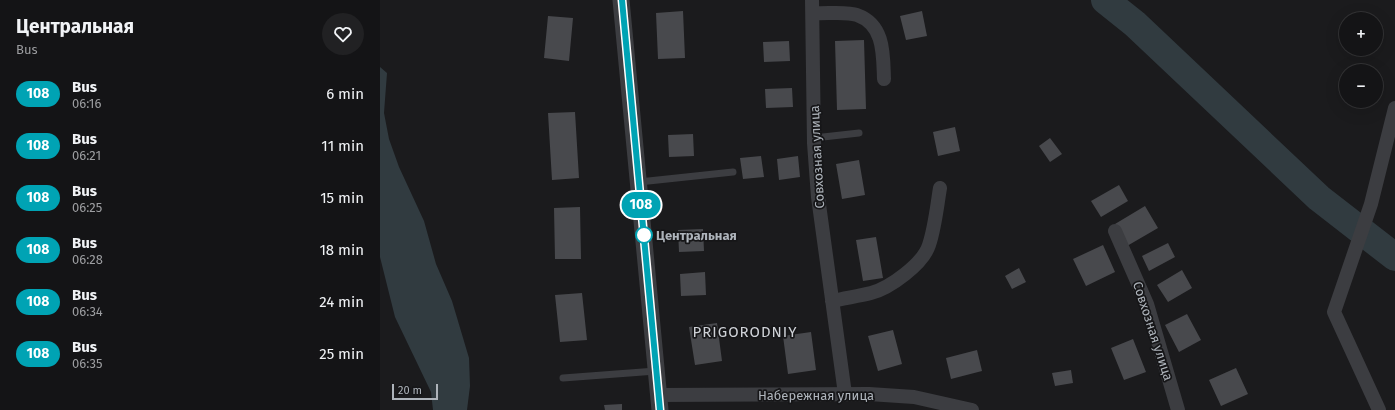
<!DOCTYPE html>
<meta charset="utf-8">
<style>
body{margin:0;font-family:"Fira Sans",sans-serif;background:#212123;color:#f1f3f6;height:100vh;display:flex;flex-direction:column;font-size:15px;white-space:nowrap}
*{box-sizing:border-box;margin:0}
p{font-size:13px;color:#9d9ea1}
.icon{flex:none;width:22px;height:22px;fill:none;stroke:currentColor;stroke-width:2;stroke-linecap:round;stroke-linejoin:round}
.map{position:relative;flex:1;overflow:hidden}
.sheet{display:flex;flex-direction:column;background:#141416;width:380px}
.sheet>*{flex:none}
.badge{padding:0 8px;border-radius:13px;font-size:14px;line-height:26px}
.fabs{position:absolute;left:959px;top:12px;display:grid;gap:8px}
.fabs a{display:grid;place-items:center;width:44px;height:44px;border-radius:50%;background:#141416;box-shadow:0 4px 16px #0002,0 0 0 1px #333335;font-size:20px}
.scale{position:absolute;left:12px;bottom:10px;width:46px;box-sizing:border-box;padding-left:4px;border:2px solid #aeb4bb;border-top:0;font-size:11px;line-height:14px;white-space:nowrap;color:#aeb4bb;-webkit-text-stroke:3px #161618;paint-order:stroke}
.map>.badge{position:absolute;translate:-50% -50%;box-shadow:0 0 0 2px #fff}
.round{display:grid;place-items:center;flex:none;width:42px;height:42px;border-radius:21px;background:#212123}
.summary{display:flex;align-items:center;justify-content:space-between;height:68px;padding:0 16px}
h1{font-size:19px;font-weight:700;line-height:30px}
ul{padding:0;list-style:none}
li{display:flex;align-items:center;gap:12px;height:52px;padding:0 16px}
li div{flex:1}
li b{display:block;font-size:15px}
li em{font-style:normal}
li .badge{min-width:44px;font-weight:700;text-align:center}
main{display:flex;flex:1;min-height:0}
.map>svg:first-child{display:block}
</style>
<main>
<section class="sheet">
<div class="summary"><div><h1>Центральная</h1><p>Bus</p></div><a class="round"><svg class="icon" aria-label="heart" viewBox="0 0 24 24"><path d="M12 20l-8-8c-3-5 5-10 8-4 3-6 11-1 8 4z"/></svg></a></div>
<ul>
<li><span class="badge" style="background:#00a3b4;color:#fff">108</span><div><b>Bus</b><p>06:16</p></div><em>6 min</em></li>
<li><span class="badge" style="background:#00a3b4;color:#fff">108</span><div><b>Bus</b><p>06:21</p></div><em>11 min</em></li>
<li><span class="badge" style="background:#00a3b4;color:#fff">108</span><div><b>Bus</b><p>06:25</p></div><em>15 min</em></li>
<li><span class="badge" style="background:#00a3b4;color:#fff">108</span><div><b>Bus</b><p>06:28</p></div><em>18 min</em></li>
<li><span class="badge" style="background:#00a3b4;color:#fff">108</span><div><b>Bus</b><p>06:34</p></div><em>24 min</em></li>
<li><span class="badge" style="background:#00a3b4;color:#fff">108</span><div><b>Bus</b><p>06:35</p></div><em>25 min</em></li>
</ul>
</section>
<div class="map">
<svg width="1015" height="410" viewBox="0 0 1015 410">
<rect width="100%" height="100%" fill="#1b1b1d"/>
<path fill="#313b40" d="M0 67 7 73 4 113 9 139 19 167 44 221 56 264 72 301 89 358 90 386 87 410H53L51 392 15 317 0 257Z"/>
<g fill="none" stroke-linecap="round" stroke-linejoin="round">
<path stroke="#313b40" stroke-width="28" d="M725 0 755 24 939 198 1015 257"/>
</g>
<path fill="#48494d" d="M303 11 305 58 278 59 276 13Z
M542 11 547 36 526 40 520 16Z
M168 16 193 18 189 61 164 58Z
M484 40 486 109 457 110 455 41Z
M409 41 410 61 384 62 383 42Z
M412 88 413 107 386 108 385 89Z
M195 112 199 178 172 180 168 113Z
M575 127 580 151 558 156 553 132Z
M313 134 314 156 289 157 288 135Z
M670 138 682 154 670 162 659 146Z
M381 156 384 177 363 179 360 158Z
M418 156 420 177 399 180 397 159Z
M479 160 485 195 462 199 456 164Z
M739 185 748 201 721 217 711 201Z
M765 206 778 228 747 246 735 224Z
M200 207 201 259H175L174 208Z
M323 229 324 251 299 252 298 230Z
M496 237 503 278 483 281 476 240Z
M788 243 795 257 769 271 762 256Z
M723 245 735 272 706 286 693 259Z
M639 268 646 282 632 289 625 276Z
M802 270 812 288 788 302 777 285Z
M325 272 326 295 301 296 300 274Z
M202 293 207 340 180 342 175 295Z
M807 314 821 340 799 352 785 325Z
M337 323 342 361 315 365 309 327Z
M513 330 522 364 498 371 488 336Z
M431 332 436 370 408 374 403 336Z
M753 339 766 372 744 380 731 348Z
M597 350 602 371 571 379 566 358Z
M856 368 868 394 841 406 829 380Z
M691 370 693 383 675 386 672 373Z
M242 404V410H225L224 405Z"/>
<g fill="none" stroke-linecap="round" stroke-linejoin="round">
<path stroke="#3c3d41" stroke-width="7" d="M434 138 479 133
M259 182 353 172
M183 378 276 371"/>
<path stroke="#3c3d41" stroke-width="14" d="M432 0 434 143 438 197 465 394
M434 13C445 14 467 11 477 15 505 25 503 55 504 79
M735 231 767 304 798 410
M452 301C465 298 479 296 491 293 510 288 543 264 549 245 555 227 557 206 560 188
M279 395 489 394 534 397 592 410
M999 410 954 312 991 204 1015 108"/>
<path stroke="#3c3d41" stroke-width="17" d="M241 0 280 410"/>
</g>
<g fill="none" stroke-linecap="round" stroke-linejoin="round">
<g stroke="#fff" stroke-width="9">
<path id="line" d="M242 0 280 410"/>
</g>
<use href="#line" stroke="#00a3b4" stroke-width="6"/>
</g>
<circle fill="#fff" stroke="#00a3b4" stroke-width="2" cx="264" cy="235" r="8"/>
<g text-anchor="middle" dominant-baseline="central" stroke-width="3.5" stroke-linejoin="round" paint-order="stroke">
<g font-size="13" fill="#aeb4bb" stroke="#161618">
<text transform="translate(437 157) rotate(-93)">Совхозная улица</text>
<text transform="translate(773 331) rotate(72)">Совхозная улица</text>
<text x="436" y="395">Набережная улица</text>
</g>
<g font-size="13" font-weight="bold" fill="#aeb4bb" stroke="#161618" text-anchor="start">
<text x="276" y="235">Центральная</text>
</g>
<g font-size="15" letter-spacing="1" fill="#cfd2d7" stroke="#161618">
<text x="365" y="332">PRIGORODNIY</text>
</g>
</g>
</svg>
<div class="fabs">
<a>+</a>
<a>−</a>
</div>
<div class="scale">20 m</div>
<b class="badge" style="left:261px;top:205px;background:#00a3b4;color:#fff">108</b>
</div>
</main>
